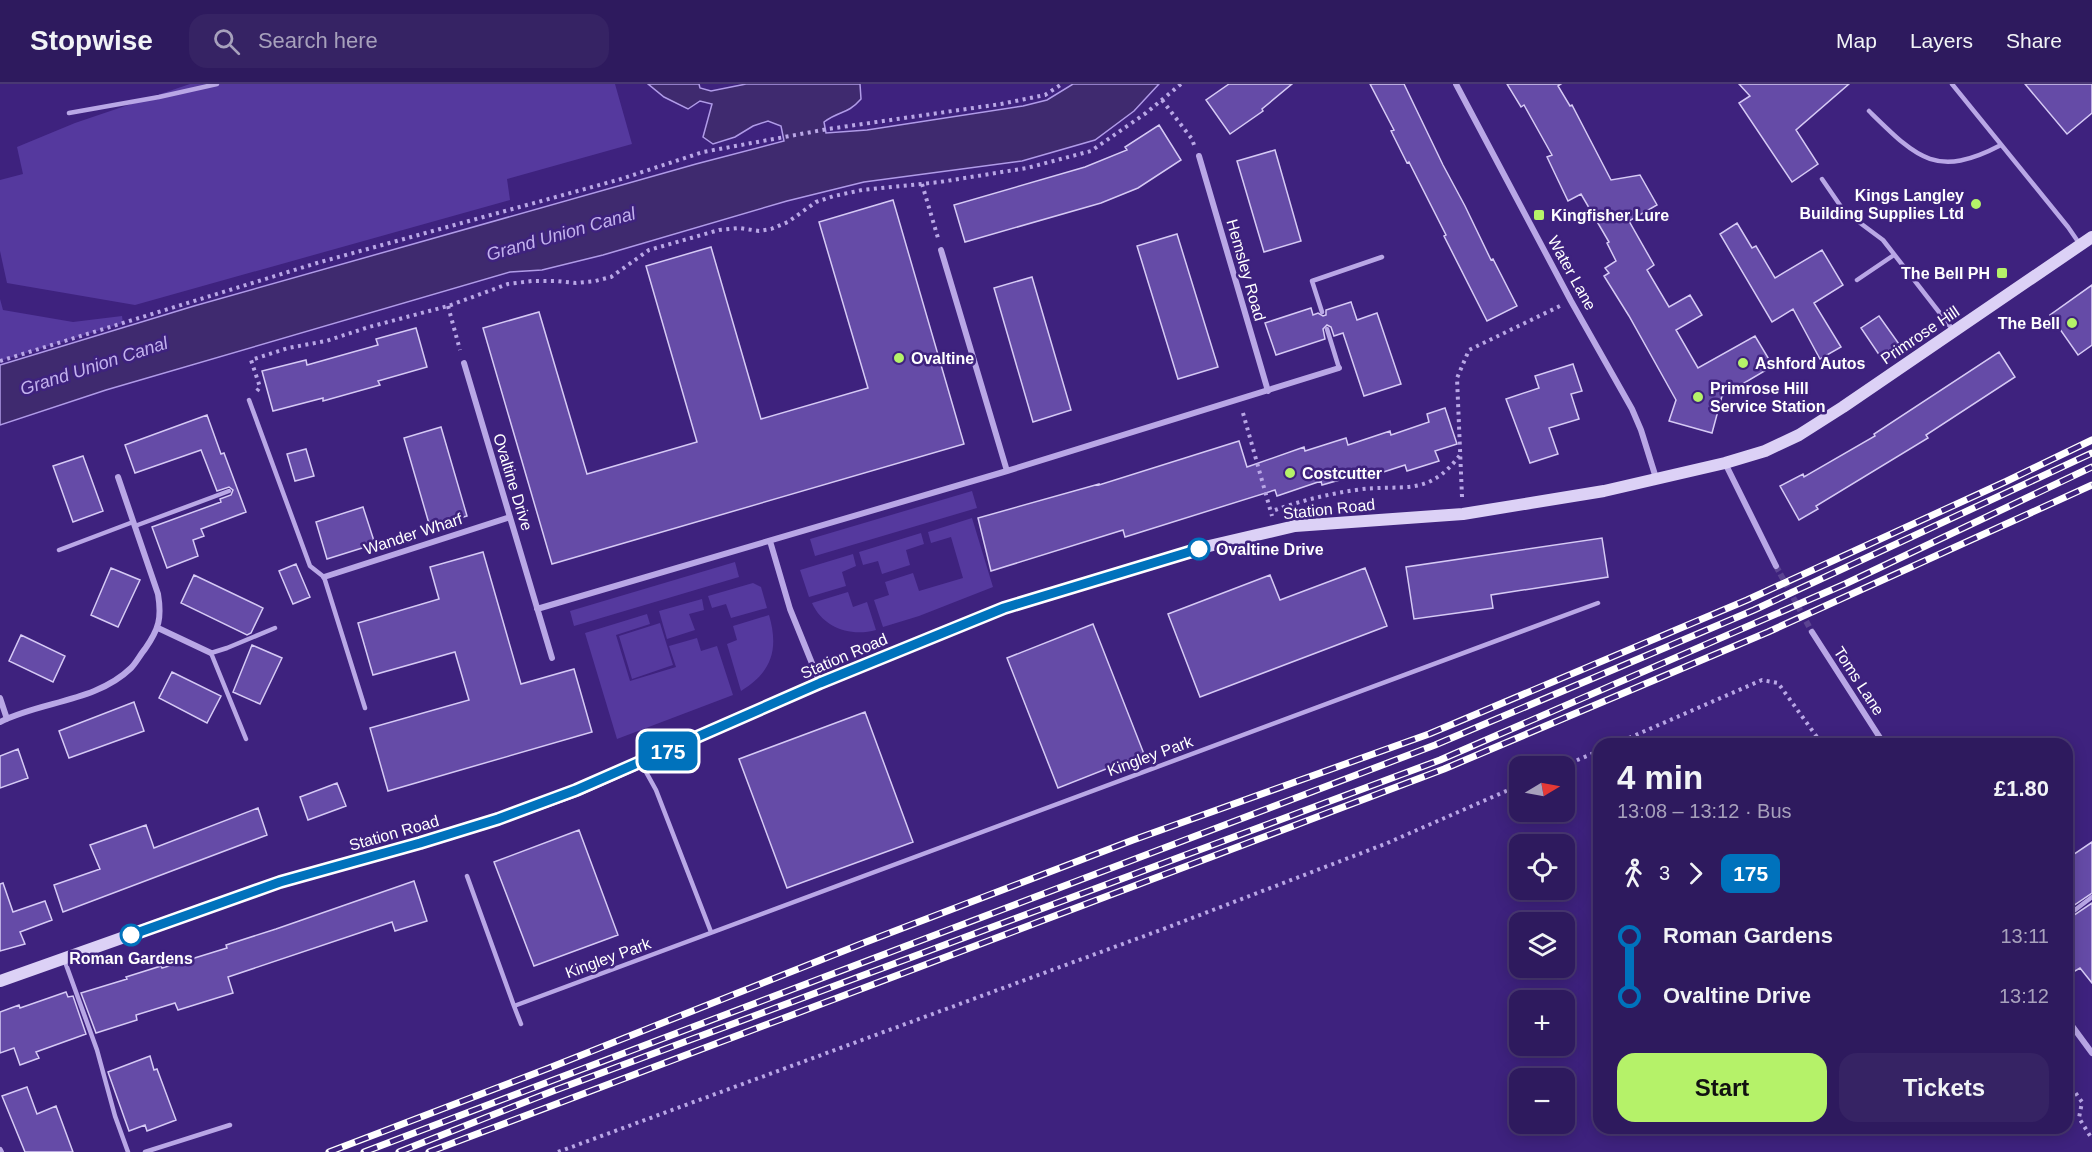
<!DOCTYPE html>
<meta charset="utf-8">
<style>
body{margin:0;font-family:Arial,sans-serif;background:#362364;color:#f1f3f6;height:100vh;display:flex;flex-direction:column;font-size:22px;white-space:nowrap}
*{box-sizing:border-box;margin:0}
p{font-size:20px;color:#a7a1bc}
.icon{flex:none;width:33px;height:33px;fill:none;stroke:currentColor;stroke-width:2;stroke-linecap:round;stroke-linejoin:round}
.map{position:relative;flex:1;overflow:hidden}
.details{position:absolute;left:1593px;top:654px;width:480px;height:396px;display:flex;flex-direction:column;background:#2e1a5e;border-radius:18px;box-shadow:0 3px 15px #0003,0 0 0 2px #493873}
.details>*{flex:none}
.badge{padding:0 12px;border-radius:9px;font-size:21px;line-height:39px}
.needle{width:39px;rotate:80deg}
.controls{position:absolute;left:1509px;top:672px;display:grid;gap:12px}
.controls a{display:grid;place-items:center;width:66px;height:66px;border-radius:12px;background:#2e1a5e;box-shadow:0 3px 15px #0003,0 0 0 2px #493873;font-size:30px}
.map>.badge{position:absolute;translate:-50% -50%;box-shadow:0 0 0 3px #fff}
.legs{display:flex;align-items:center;gap:9px;height:66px;padding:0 24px;font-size:20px}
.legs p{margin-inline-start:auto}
.headline{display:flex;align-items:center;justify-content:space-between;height:102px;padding:0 24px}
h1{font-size:33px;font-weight:700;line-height:45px}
.primary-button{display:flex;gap:12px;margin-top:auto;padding:12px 24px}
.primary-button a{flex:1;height:69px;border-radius:18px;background:#b5f269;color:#111;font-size:24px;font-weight:700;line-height:69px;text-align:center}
.primary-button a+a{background:#362364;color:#f1f3f6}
ul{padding:0 24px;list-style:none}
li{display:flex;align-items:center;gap:21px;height:60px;font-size:22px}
li i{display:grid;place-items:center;width:9px;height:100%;margin:0 8px;background:currentColor}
li i::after{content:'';width:15px;height:15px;margin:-8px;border:4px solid;border-radius:50%;background:#2e1a5e}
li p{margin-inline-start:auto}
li:first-child i{background:linear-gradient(#0000 50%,currentColor 0)}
li:last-child i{background:linear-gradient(currentColor 50%,#0000 0)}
header{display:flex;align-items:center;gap:36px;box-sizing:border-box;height:84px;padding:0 30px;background:#2e1a5e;border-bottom:2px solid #493873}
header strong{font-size:28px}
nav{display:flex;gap:33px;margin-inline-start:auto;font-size:21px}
.search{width:420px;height:54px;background:#362364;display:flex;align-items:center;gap:15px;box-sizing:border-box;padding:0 21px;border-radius:18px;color:#a7a1bc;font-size:22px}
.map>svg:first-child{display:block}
</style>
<header>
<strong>Stopwise</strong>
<div class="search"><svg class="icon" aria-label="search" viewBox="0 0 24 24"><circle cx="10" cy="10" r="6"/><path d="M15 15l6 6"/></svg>Search here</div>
<nav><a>Map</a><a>Layers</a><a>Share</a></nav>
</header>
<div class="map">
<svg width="2092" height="1068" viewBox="0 0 2092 1068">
<rect width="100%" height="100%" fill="#3e227e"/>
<path fill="#55399e" d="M190 0H615L632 60 507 95 510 116 135 221 7 199 0 167V96L23 90 17 63 75 39Z
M0 215 3 226 73 238 122 232 123 239 0 277Z
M972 407 977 424 815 472 810 455Z
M972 434 993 503 919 532 883 543 874 516 889 511 885 498 913 489 919 507 963 494 951 453 931 459 928 448Z
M921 449 924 460 906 466 910 481 882 490 878 477 863 481 859 468Z
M853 470 856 482 842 488 846 502 809 513 800 486Z
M735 478 739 493 574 542 570 527Z
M753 499 761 503 767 524 731 534 726 520 712 524 708 512Z
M848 508 853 523 867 518 876 546C851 553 823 544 812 519Z
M702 515 704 526 689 530 695 546 667 555 659 527Z
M647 530 650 540 616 551 630 597 676 583 669 562 697 554 701 567 717 562 733 611 617 655 585 549Z
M769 531C779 565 772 588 741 607L727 560 737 556 733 542Z
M660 539 673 581 632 595 619 552Z"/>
<path fill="#3f2a6f" stroke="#b09be8" stroke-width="1.5" d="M648 0H699L700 4 711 7 746 0H860L861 15C847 31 840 26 824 38L826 49 867 46 1023 22 1047 16 1073 0H1159L1134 27 1095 56 1022 77 864 98 787 117 603 171 542 186 510 188 106 306 0 341V281L194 222 696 80 784 57 781 42 768 37 753 42 735 53 713 60 703 53 712 20 700 17 688 25 664 13Z"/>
<path fill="#654ba7" stroke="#d6caf5" stroke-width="1.5" d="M1229 0H1292L1262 25 1263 27 1230 50 1206 16Z
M1370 0H1404L1443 81 1465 122 1491 176 1493 175 1517 222 1487 237 1444 152 1446 151 1409 78 1407 79 1391 47 1394 46Z
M1507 0H1561L1558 2 1570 22 1572 21 1611 96 1640 91 1657 121 1629 137 1654 181 1647 186 1669 223 1690 211 1702 231 1676 246 1698 284 1755 252 1773 282 1722 312 1712 349 1669 337 1676 316 1629 232 1604 192 1609 189 1605 184 1616 177 1607 159 1609 158 1581 110 1568 117 1547 73 1552 71 1524 21 1521 23Z
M1739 0H1849L1796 46 1818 80 1792 98 1739 19 1750 12Z
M2025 0H2092V29L2067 50Z
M1159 41 1181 76 1138 104 1101 119 965 158 954 121 1085 83 1127 66 1125 63Z
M1275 66 1301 157 1264 168 1237 77Z
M893 116 964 360 552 480 483 244 539 228 587 390 697 358 646 182 711 163 761 335 868 304 819 138Z
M1737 139 1752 164 1756 162 1775 194 1822 166 1843 201 1814 219 1841 263 1820 275 1793 225 1772 238 1720 150Z
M1177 150 1218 283 1178 295 1137 162Z
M1032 193 1071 326 1033 338 994 204Z
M2092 201V261L2078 271 2050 231Z
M1351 218 1357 236 1377 229 1401 300 1364 312 1343 249 1334 252 1331 243 1327 241 1323 245 1325 255 1276 271 1265 239 1311 224 1313 231 1318 229 1323 232 1326 231V226Z
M1879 232 1899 260 1880 272 1861 244Z
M416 244 427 283 378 297 380 301 323 317V314L273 327 262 287 306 276 307 281 378 261 376 255Z
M1999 268 2015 293 1926 351 1928 354 1816 422 1818 425 1799 436 1780 402 1803 390 1804 393 1875 352 1874 350Z
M1573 280 1582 307 1571 310 1579 335 1549 344 1558 370 1530 379 1506 315 1539 304 1535 292Z
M1445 324 1457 360 1435 367 1439 377 1407 387 1405 381 1365 394 1364 389 1322 401 1321 397 1277 412 1275 406 1125 453 1123 446 991 487 978 434 1099 400V401L1239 357 1247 383 1304 363 1305 367 1346 354 1348 361 1390 347 1391 351 1429 338 1427 330Z
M207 331 221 370 224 369 246 428 201 445 204 452 193 456 198 472 167 484 152 443 221 418 220 415 231 411 233 406 229 403 217 407 201 366 135 389 125 361Z
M441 343 467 432 430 443 404 354Z
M306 365 314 392 295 397 287 370Z
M83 372 103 427 73 438 53 382Z
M363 423 375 460 327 475 316 438Z
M1602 454 1608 493 1491 511 1493 524 1414 535 1406 483Z
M483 468 521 600 574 585 592 648 388 707 370 644 469 616 455 568 373 591 358 539 439 515 430 483Z
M296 480 310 513 293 520 279 487Z
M111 484 140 496 118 543 91 531Z
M1365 484 1387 542 1200 613 1168 530 1270 491 1280 516Z
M194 491 263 524 251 549 247 551 181 519Z
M1093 540 1144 670 1058 704 1007 574Z
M21 551 65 572 53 598 9 577Z
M252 561 282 574 260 620 233 608Z
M172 588 221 612 207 639 159 614Z
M134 618 144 647 69 674 59 647Z
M865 628 913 758 787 804 739 675Z
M18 665 28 694 0 704V672Z
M337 699 346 722 308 736 300 713Z
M258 724 267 751 63 828 54 801 100 785 90 761 146 741 154 764Z
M579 746 618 851 534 882 494 778Z
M2092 758V809L2067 826V775Z
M414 797 427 837 395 847 392 838 228 893 233 909 178 926 175 919 136 931 137 936 96 949 81 909 127 895 126 893 161 882 162 884 227 864 226 861 276 845Z
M3 799 13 828 45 817 52 836 20 848 25 860 0 867V800Z
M2092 819V899L2080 884 2075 887 2067 875V836Z
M66 908 68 913 73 912 86 950 36 968 39 974 20 981 14 964 0 969V928L19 921 20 924Z
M150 972 154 986 157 985 176 1036 147 1047 145 1041 129 1047 108 988Z
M27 1003 37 1030 56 1022 73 1068H25L2 1012Z"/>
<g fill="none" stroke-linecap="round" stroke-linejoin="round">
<path stroke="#5b4391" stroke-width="6" stroke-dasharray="6 3" stroke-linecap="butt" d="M1776 482 1812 548"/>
<path stroke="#b9a7e6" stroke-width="4" stroke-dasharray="3 4.5" stroke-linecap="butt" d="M1162 16 1192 55 1194 61
M922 100 938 154
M448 222 460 266
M0 277 317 179 621 95 703 68 828 45 1001 20 1045 11 1062 0
M257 307 260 303 251 276 288 264 326 257 369 243 448 222 508 200 532 197H556L576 199 595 197 611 193 649 166 719 146 739 144 759 147 771 145 788 138 816 118 834 112 862 106 940 98 1027 84 1091 67 1146 29 1181 0
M1243 329 1272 432
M1462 413 1457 294 1469 266 1560 222
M1275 426C1300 417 1328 410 1356 406 1401 399 1427 415 1460 371
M1615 660 1762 596 1778 599 1822 660
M1563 682 1599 667
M2067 997 2082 1018 2079 1034 2092 1055
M558 1068 1166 844 1385 760 1520 701"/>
<path stroke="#b9a7e6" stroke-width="4.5" d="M1952 0 2068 143 2079 159
M1869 27C1917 74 1936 95 2001 61
M69 29 159 13 217 0
M1822 95 1844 127 1883 156 1953 246
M1857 196 1894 171
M1322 228 1312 197 1382 173
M1327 245 1339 284
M249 316 310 482 324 493 365 624
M135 442 229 407
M59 466 133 438
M246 655 211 569 227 564 275 544
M641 679 656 706 711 848
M467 792 514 922 1598 519
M2067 832 2092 813
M64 875 97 966 115 1032 128 1068
M514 922 521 940
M145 1068 230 1041"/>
<path stroke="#b9a7e6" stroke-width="6" d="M1456 0 1571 217 1632 325 1641 346 1656 394
M1199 72 1268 307
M941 166 1007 387
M464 279 552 574
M1725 379 1776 482
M770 457 790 525 820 599
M324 493 510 433
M537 525 1007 387 1339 284
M158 544 211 569
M1812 548 1884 660
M0 614 7 635
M0 638C41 617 96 618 131 584 136 579 140 571 145 565 159 545 162 534 158 510L118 393
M2067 935 2092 969
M0 1066 1 1068"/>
<path stroke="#dcd1f6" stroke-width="12" d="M0 897 280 798 420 759 498 735 576 707 820 599 1004 524 1209 462 1295 442 1463 430 1604 407 1725 379 1765 367 1799 351 1843 323 2092 153"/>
<g stroke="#fff" stroke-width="7">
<path id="rail" d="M329 1068 549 984 866 858 1133 756 1429 650 1747 516 2007 397 2092 356
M364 1068 1435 661 1754 526 2092 369
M399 1068 553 1007 1440 676 1845 500 2092 383
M429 1068 1444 685 1768 548 2092 401"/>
</g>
<use href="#rail" stroke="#3e227e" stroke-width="4.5" stroke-dasharray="14" stroke-linecap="butt"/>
</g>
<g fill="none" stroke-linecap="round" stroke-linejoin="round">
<g stroke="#fff" stroke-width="14">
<path id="line-1" d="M131 851 280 798 420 759 498 735 576 706 820 599 1004 524 1199 465"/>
</g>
<use href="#line-1" stroke="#0072bc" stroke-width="9"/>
</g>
<g fill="#b5f269" stroke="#3e227e" stroke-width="2">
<circle cx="1976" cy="120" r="6"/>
<rect x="1533" y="125" width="12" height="12" rx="3"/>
<rect x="1996" y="183" width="12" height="12" rx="3"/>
<circle cx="2072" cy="239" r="6"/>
<circle cx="899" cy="274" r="6"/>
<circle cx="1743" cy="279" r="6"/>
<circle cx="1698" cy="313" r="6"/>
<circle cx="1290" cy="389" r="6"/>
</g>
<g fill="#fff" stroke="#0072bc" stroke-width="3">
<circle cx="1199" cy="465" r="10"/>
<circle cx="131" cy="851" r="10"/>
</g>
<g text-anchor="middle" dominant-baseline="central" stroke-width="5" stroke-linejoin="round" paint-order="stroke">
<g font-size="16" font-weight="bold" fill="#fff" stroke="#3e227e" text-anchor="start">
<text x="1964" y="111" text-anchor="end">Kings Langley<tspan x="1964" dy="18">Building Supplies Ltd</tspan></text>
<text x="1551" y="131">Kingfisher Lure</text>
<text x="1990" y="189" text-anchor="end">The Bell PH</text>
<text x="2060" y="239" text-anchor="end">The Bell</text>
<text x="911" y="274">Ovaltine</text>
<text x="1755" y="279">Ashford Autos</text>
<text x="1710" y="304">Primrose Hill<tspan x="1710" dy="18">Service Station</tspan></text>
<text x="1302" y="389">Costcutter</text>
</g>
<g font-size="16" fill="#fff" stroke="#3e227e">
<text transform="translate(1246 186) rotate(74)">Hemsley Road</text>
<text transform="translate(1572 189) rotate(61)">Water Lane</text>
<text transform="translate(1920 251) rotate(-34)">Primrose Hill</text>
<text transform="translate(513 398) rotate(73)">Ovaltine Drive</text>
<text transform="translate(1329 425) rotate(-6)">Station Road</text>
<text transform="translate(413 450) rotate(-18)">Wander Wharf</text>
<text transform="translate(844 572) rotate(-23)">Station Road</text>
<text transform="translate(1859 597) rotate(57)">Toms Lane</text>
<text transform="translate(1150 672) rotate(-20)">Kingley Park</text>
<text transform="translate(394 749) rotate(-16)">Station Road</text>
<text transform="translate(608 874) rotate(-20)">Kingley Park</text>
</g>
<g font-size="16" font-weight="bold" fill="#fff" stroke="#3e227e" text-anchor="start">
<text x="1216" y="465">Ovaltine Drive</text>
<text x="131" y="874" text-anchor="middle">Roman Gardens</text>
</g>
<g font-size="18" font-style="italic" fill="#c3b2ee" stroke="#3e227e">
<text transform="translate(561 150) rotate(-16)">Grand Union Canal</text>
<text transform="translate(94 282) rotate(-18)">Grand Union Canal</text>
</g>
</g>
</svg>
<div class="controls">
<a><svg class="needle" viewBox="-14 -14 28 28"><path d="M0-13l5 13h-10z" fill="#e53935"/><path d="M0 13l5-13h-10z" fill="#a7a1bc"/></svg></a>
<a><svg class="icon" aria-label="locate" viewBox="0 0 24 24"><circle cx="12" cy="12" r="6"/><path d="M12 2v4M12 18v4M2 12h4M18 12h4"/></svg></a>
<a><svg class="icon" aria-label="layers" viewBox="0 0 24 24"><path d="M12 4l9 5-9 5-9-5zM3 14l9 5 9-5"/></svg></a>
<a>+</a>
<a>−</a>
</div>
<b class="badge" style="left:668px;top:667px;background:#0072bc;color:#fff">175</b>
<section class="details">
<div class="headline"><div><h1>4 min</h1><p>13:08 – 13:12 · Bus</p></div><b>£1.80</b></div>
<div class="legs"><svg class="icon" aria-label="walk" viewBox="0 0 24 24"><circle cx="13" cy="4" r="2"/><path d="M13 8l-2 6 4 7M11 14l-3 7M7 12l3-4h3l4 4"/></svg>3<svg class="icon" aria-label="forward" viewBox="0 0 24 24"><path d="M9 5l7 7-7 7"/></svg><b class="badge" style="background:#0072bc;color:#fff">175</b></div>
<ul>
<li><i style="color:#0072bc"></i><b>Roman Gardens</b><p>13:11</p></li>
<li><i style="color:#0072bc"></i><b>Ovaltine Drive</b><p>13:12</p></li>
</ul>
<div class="primary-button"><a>Start</a><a>Tickets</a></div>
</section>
</div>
